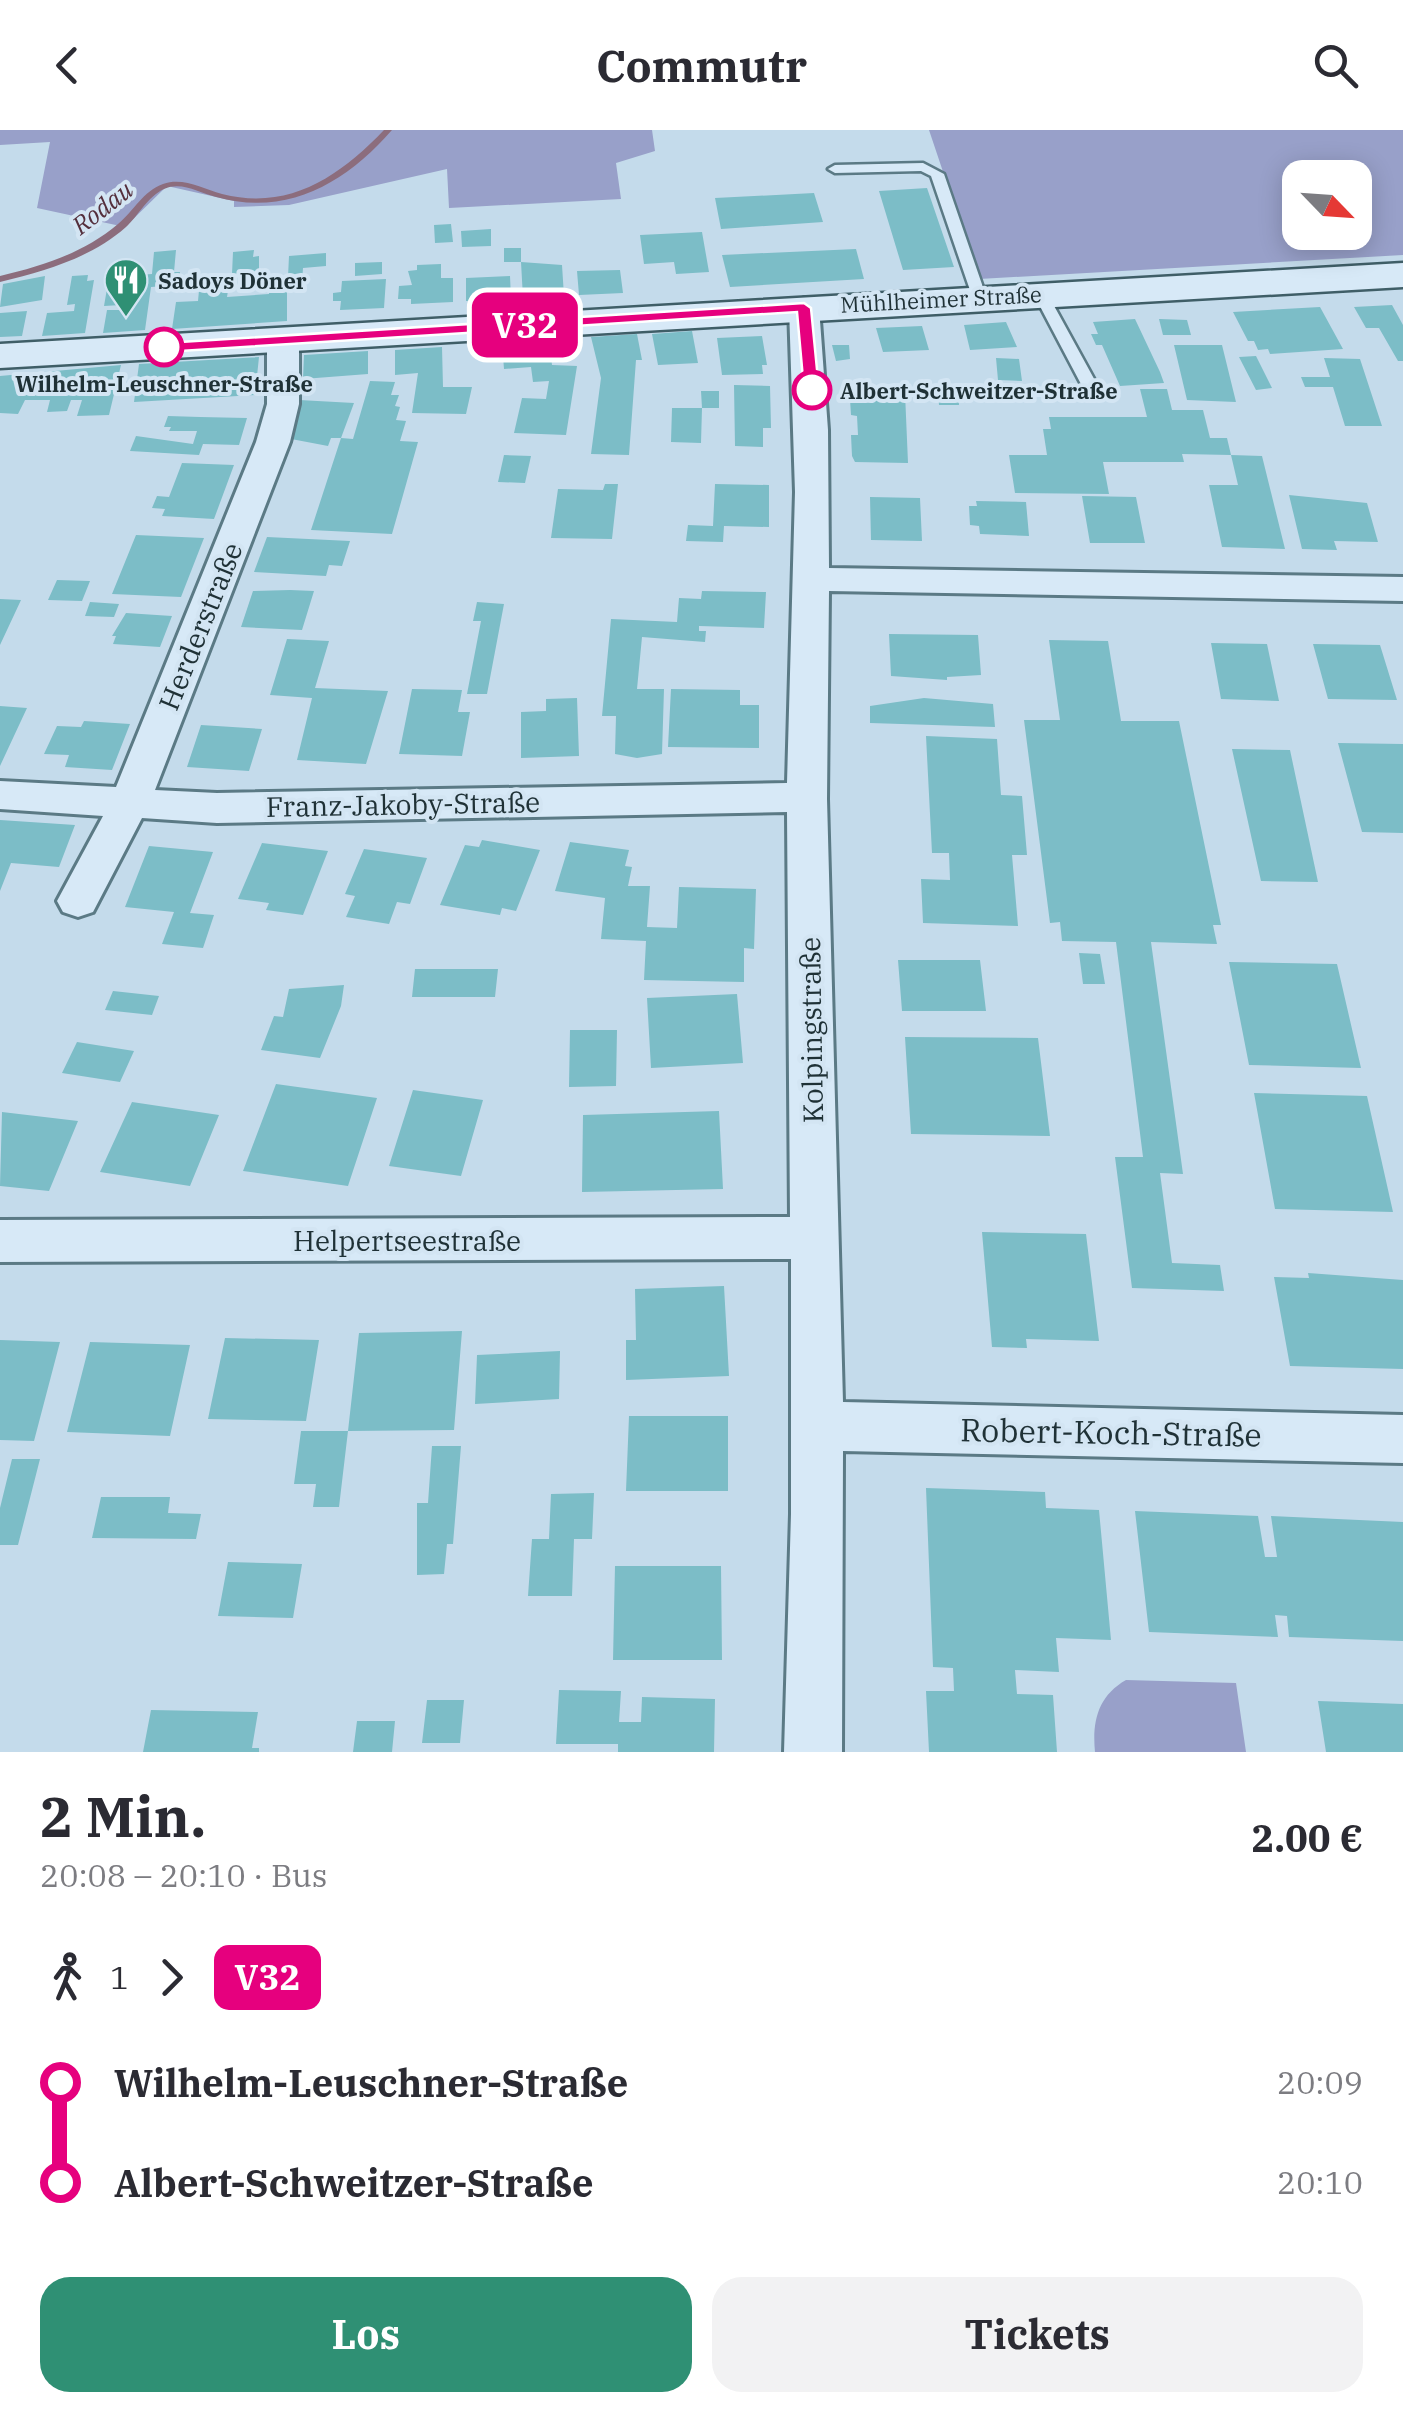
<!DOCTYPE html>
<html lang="de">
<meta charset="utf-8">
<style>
body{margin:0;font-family:"IBM Plex Serif",serif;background:#f2f2f3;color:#2b2b33;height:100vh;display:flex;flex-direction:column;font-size:38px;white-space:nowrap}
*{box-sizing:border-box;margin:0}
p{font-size:32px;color:#7c7c81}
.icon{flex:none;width:55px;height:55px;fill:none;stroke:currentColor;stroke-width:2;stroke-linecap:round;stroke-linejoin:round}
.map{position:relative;height:1622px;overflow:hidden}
.sheet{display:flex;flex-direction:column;background:#fff;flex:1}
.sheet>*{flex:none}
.badge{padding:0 20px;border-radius:15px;font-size:35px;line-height:65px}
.needle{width:65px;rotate:115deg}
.buttons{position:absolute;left:1282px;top:30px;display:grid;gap:20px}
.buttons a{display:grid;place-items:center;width:90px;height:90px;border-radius:20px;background:#fff;box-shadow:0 5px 25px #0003;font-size:50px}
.map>.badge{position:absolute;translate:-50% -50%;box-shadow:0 0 0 5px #fff}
.legs{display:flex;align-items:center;gap:15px;height:110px;padding:0 40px;font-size:32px}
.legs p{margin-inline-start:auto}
.headline{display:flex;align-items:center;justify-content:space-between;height:170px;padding:0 40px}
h1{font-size:55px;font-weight:800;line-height:75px}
.action{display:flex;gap:20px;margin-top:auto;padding:20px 40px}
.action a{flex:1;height:115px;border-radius:30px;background:#2f9074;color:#fff;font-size:40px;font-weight:800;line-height:115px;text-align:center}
.action a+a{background:#f2f2f3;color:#2b2b33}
ul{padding:0 40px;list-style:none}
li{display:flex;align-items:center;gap:35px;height:100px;font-size:38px}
li i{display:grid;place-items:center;width:15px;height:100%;margin:0 12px;background:currentColor}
li i::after{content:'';width:25px;height:25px;margin:-12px;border:8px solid;border-radius:50%;background:#fff}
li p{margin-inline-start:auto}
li:first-child i{background:linear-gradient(#0000 50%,currentColor 0)}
li:last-child i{background:linear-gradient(currentColor 50%,#0000 0)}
header{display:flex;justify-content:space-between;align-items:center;height:130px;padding:0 40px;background:#fff;font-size:45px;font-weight:800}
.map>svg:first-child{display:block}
</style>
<header><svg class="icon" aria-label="back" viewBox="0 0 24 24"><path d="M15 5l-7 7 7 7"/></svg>Commutr<svg class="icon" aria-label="search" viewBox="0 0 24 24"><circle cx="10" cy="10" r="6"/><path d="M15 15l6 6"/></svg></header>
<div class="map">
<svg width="1403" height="1622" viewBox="0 0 1403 1622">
<rect width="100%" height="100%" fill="#c4dbeb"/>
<path fill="#98a0c9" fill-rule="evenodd" d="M0 0H652L655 21 616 33 621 69 449 78 447 39 289 75 234 77V71L167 56 125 97 37 78 50 12 0 15Z
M929 0H1403V125L979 149ZM1300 48H1355V102H1300Z
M1126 1550 1236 1553 1246 1622H1095C1092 1591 1098 1566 1126 1550Z"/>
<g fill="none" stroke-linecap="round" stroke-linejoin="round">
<path fill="#8c6d7d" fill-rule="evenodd" d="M384 0H392C346 53 287 87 216 67 199 63 182 51 164 59 147 67 139 85 126 97 91 128 45 141 0 152V146C42 136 84 123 118 94 134 81 143 61 163 54 184 47 202 59 222 64 289 81 339 47 384 0Z"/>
</g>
<path fill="#7cbdc7" d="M927 58 954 137 903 140 879 61Z
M814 63 823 92 721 99 715 68Z
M451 94 453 112 435 113 434 95Z
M491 99V116L462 117 461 101Z
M702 102 709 142 676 144 674 132 644 134 640 105Z
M504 118H521V132L562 135 564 166 523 168 521 132H504Z
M856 119 864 149 730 157 722 125Z
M176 120 174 142H180L179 155 151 157 145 200 103 203 107 180H121V175L104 176 109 147 152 144 154 122Z
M254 120 253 127 259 126V142L232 144 233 122Z
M326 123V136L303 138 302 152 287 153V191L172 199 176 172 198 171 200 150 230 148 227 167 269 164 270 148 288 147 289 126Z
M382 132V144L355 146V133Z
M441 134V148H453V172L411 174V169H398L399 156 412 155 408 141 417 140V135Z
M620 140 623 163 579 165 577 141Z
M88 145 87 151 94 150 85 203 42 206 47 183 74 181 75 174 67 175 72 146Z
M45 146 42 170 0 177 3 154Z
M510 146 511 169 466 171V148Z
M386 149 384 178 340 180 341 171H333V163L341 162 342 151Z
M1392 175 1403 195V231H1398L1379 198H1366L1354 177Z
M1320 177 1343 219 1270 224 1268 219 1258 220 1254 211H1248L1233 182Z
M27 181 22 206 0 207V183Z
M1135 189 1160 242 1164 253 1120 256 1102 215H1096L1091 204H1098L1093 192Z
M1159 189 1187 190 1191 205H1163Z
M1006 192 1017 217 970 220 964 195Z
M922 196 929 220 883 222 876 198Z
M692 201 698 233 658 235 652 204Z
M637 204 642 230H636L629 325 591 324 601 248 591 207Z
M762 206 767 235H762L763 244 722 245 717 208Z
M549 210 552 235 577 236 566 305 514 303 522 268 546 269 549 251 533 252 531 237 504 239 502 213Z
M832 215H849L850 229 836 231Z
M1174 215H1222L1236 272 1187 270Z
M442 217 443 257H472L466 284 412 283 418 243 395 245V220Z
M368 221V244L303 249 304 225Z
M1256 226 1272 258 1256 260 1239 227Z
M259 227 255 265 134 272 139 234Z
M996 228 1019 229 1022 251 998 250Z
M1324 228 1360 229 1382 296H1345L1333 257H1305L1301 247H1330Z
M121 235 109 285 77 286 82 270H71L67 281 47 282 50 270H25L18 284 0 283V246Z
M370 251 395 252 391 265H399L395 276 400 277 396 290 406 291 400 311 418 312 392 404 311 400 341 308H331L328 316 286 308 299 270 354 273 341 308 353 309Z
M734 255 770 256 771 298H763V317L735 316Z
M875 258 905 263 908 333 855 332 852 326 851 305H858L857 286 851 285 850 269H858V262H875Z
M1140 259H1167L1172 280H1203L1210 308H1227L1231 325 1262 326 1285 419 1222 417 1209 355H1238L1231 325 1182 324 1184 332H1103L1109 364 1015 363 1009 325H1047L1043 299H1051L1049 287H1147Z
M701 261H719V278H702Z
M938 261H958L959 275H939Z
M672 278H702L701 313 671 312Z
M168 286 200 287 247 288 239 315 203 314 199 325 130 321 136 306 193 314 197 301H169L171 297H164Z
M504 325 531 326 525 353 498 352Z
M182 333 234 335 214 389 162 386 165 379 152 378 157 366 169 367Z
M605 354H618L612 409 551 408 558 359 603 360Z
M715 354 769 355V397L724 396 723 412 686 411 688 395 713 396Z
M1289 365 1367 373 1378 412 1334 411 1337 420 1302 419Z
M1082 366 1136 367 1145 413H1090Z
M870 367 920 368 922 411 871 410Z
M976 371 1026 372 1029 406 980 404 979 396 970 395 969 376H977Z
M136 405 204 408 181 467 112 464Z
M267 407 350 411 342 436 329 435 326 446 254 442Z
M57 450 90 451 82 471 48 470Z
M290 460 314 461 302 500 241 497 253 461Z
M702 461 766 462 764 498 699 496V501H706L705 512 642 507 637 559H664L662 624 637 628 615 624 616 586H602L611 489 677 492 679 468 701 469Z
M0 469 21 470 0 515Z
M90 472 119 474 114 487 85 486Z
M477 472 504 474 487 564H467L481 491H473Z
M126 483 172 486 160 517 113 514 116 506H112Z
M889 504 978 505 981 545 947 547V550L891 546Z
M287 509 329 511 315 558 388 561 366 634 297 630 312 568 270 565Z
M1049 510 1108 511 1121 591H1179L1221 795H1213L1217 814 1151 812 1183 1044 1160 1043 1172 1133 1220 1135 1224 1161 1132 1158 1115 1027H1143L1116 812 1062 811 1060 792 1050 793 1024 590H1060Z
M1211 513 1267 514 1279 571 1221 569Z
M1313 514 1380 515 1397 570 1328 569Z
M412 559 462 560 458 582H470L462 626 399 624Z
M671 559 740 560V575H759V618L668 617Z
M577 568 579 626 521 628V582L546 581V569Z
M924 568 993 574 995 597 870 593V576Z
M0 576 27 578 0 636Z
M84 591 130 594 112 640 65 637 69 625 44 624 57 596 81 597Z
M201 595 262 599 249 641 187 637Z
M926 606 997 609 1001 665 1022 666 1027 725H1012L1018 796 923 793 921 749 950 750 949 723H932Z
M1338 613 1403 614V703L1362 702Z
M1232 619 1290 620 1318 752 1261 751Z
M0 690 75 695 59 737 11 733 0 761Z
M482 710 540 720 516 781 502 778 500 785 440 775 465 715 479 717Z
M570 712 629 720 625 736 632 737 628 756H650L647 797 677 798 679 757 756 759 754 819 744 818V852L644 850 646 811 601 809 605 768 555 761Z
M262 713 328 721 303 785 266 780 269 773 238 769Z
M149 716 213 722 190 783 214 785 203 818 162 814 174 782 125 777Z
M364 719 427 728 410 774 397 772 389 794 346 787 355 766 345 764Z
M1079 823 1100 824 1105 854H1083Z
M898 830H980L986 881H902Z
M1229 832 1337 834 1361 938 1249 935Z
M415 839H498L495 867H412Z
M344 855 341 876 320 928 261 920 274 886 283 887 289 859Z
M113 861 159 866 152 885 105 880Z
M737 864 743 933 651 938 647 868Z
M570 900H617L616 956 569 957Z
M905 907 1038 908 1050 1006 911 1004Z
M77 912 134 921 120 952 62 943Z
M276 954 377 968 348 1056 243 1041Z
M413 960 483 970 461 1046 389 1036Z
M1254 963 1367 966 1393 1082 1275 1079Z
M132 972 219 985 190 1056 100 1042Z
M719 981 723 1059 582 1062 583 985Z
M2 982 78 991 49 1061 0 1056Z
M982 1102 1086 1104 1099 1211 1026 1209 1027 1218 992 1217Z
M1308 1143 1403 1150V1239L1290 1236 1274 1147 1309 1148Z
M724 1156 729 1246 626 1250V1210H636L635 1159Z
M462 1201 454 1300 348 1301 339 1377H313L316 1354H294L301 1301H348L359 1203Z
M225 1208 319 1210 306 1291 208 1289Z
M0 1210 60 1212 34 1311 0 1310Z
M90 1212 190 1215 170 1306 67 1302Z
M560 1221 559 1269 475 1274 477 1225Z
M629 1286H728V1361H626Z
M432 1316H461L453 1414H447L444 1444 417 1445V1373H428Z
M12 1329H40L18 1415H0V1378Z
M926 1358 1045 1362 1046 1378 1099 1380 1111 1510 1056 1508 1059 1542 1015 1540 1017 1564 1053 1565 1057 1622H929L926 1561H954L953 1538 933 1537Z
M594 1363 592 1409H574L572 1466H528L532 1409H549L551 1364Z
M101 1367H170L168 1383 201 1384 196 1409 92 1408Z
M1135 1381 1258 1386 1265 1427H1277L1271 1386 1403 1392V1511L1289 1507 1287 1486 1275 1485 1278 1507 1149 1502Z
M228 1432 302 1434 293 1488 218 1486Z
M615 1436H721L722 1530H613Z
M559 1560 621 1561 619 1592H641L642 1567 715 1569 714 1622H618V1614H556Z
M427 1570H464L460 1613H422Z
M1318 1571 1403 1574V1622H1326Z
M151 1580 258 1582 252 1618H259V1622H143Z
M357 1591H395L392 1622H353Z"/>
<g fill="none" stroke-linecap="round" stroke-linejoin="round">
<g stroke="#5b7a85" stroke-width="5">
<path id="service" d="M923 33 944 44 986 166 984 169 972 166 931 46 921 41 835 43 828 39 835 35Z
M1040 159 1047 163 1098 256 1095 259H1085L1082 256 1033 163Z"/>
</g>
<g stroke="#5b7a85" stroke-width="6">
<path id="minor" d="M804 168 819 177 828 300 829 438 1403 447V471L829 461 827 669 843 1272 1403 1285V1333L843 1321 842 1622H784L791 1384V1129L0 1132V1090L790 1087 787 682 217 693 142 688 93 782 78 787 63 782 57 771 103 686 0 679V651L116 657 256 312 267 274V211L283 202 299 211V274L290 312 155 660 217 663 787 653 795 362 789 177Z"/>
</g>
<g stroke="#3f5e67" stroke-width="5">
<path id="secondary" d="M1403 133V157L0 238V214Z"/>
</g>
<use href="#service" fill="#d7e9f7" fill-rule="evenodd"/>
<use href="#minor" fill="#d7e9f7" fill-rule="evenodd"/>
<use href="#secondary" fill="#d7e9f7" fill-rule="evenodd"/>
</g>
<path fill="#e6007e" stroke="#fff" stroke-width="2.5" d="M804 173 811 178 819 260 812 264 804 260 797 182 164 222 157 217 164 213Z"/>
<defs>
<g id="restaurant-pin" transform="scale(2.25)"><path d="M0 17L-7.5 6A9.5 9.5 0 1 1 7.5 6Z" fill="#2f9074" stroke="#d3e5f3"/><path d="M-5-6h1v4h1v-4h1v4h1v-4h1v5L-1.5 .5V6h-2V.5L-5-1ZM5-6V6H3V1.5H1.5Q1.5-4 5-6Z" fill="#fff"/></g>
</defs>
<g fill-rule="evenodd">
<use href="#restaurant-pin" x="126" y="150"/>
</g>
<g fill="#fff" stroke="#e6007e" stroke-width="5">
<circle cx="164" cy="217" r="18"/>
<circle cx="812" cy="260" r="18"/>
</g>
<g text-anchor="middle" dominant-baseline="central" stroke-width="8" stroke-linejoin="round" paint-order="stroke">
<g font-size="22" font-weight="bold" fill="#1f3136" stroke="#d3e5f3" text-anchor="start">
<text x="158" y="150">Sadoys Döner</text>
</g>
<g font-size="22" fill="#1f3136" stroke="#d3e5f3">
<text transform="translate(941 169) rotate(-3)">Mühlheimer Straße</text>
</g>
<g font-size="22" font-weight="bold" fill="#1f3136" stroke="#d3e5f3">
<text x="164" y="253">Wilhelm-Leuschner-Straße</text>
<text x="840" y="260" text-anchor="start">Albert-Schweitzer-Straße</text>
</g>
<g font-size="25" font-style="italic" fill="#542f3c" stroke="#d3e5f3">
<text transform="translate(102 77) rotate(-38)">Rodau</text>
</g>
<g font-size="28" fill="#1f3136" stroke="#d3e5f3">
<text transform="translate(200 496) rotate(-68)">Herderstraße</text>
<text transform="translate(403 674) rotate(-1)">Franz-Jakoby-Straße</text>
<text transform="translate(811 900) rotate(-91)">Kolpingstraße</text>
<text x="407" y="1110">Helpertseestraße</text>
</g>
<g font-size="32" fill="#1f3136" stroke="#d3e5f3">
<text transform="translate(1111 1302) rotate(1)">Robert-Koch-Straße</text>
</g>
</g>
</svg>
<div class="buttons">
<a><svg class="needle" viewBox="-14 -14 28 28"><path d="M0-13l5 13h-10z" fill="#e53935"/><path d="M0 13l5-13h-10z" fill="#7c7c81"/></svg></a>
</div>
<b class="badge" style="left:525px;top:195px;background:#e6007e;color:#fff">V32</b>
</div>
<section class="sheet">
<div class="headline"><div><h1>2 Min.</h1><p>20:08 – 20:10 · Bus</p></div><b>2.00 €</b></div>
<div class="legs"><svg class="icon" aria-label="walk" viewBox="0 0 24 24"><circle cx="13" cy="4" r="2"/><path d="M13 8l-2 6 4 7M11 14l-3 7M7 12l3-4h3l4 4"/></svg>1<svg class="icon" aria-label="forward" viewBox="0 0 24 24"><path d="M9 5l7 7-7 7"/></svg><b class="badge" style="background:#e6007e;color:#fff">V32</b></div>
<ul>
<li><i style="color:#e6007e"></i><b>Wilhelm-Leuschner-Straße</b><p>20:09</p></li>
<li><i style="color:#e6007e"></i><b>Albert-Schweitzer-Straße</b><p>20:10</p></li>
</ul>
<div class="action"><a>Los</a><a>Tickets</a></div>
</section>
